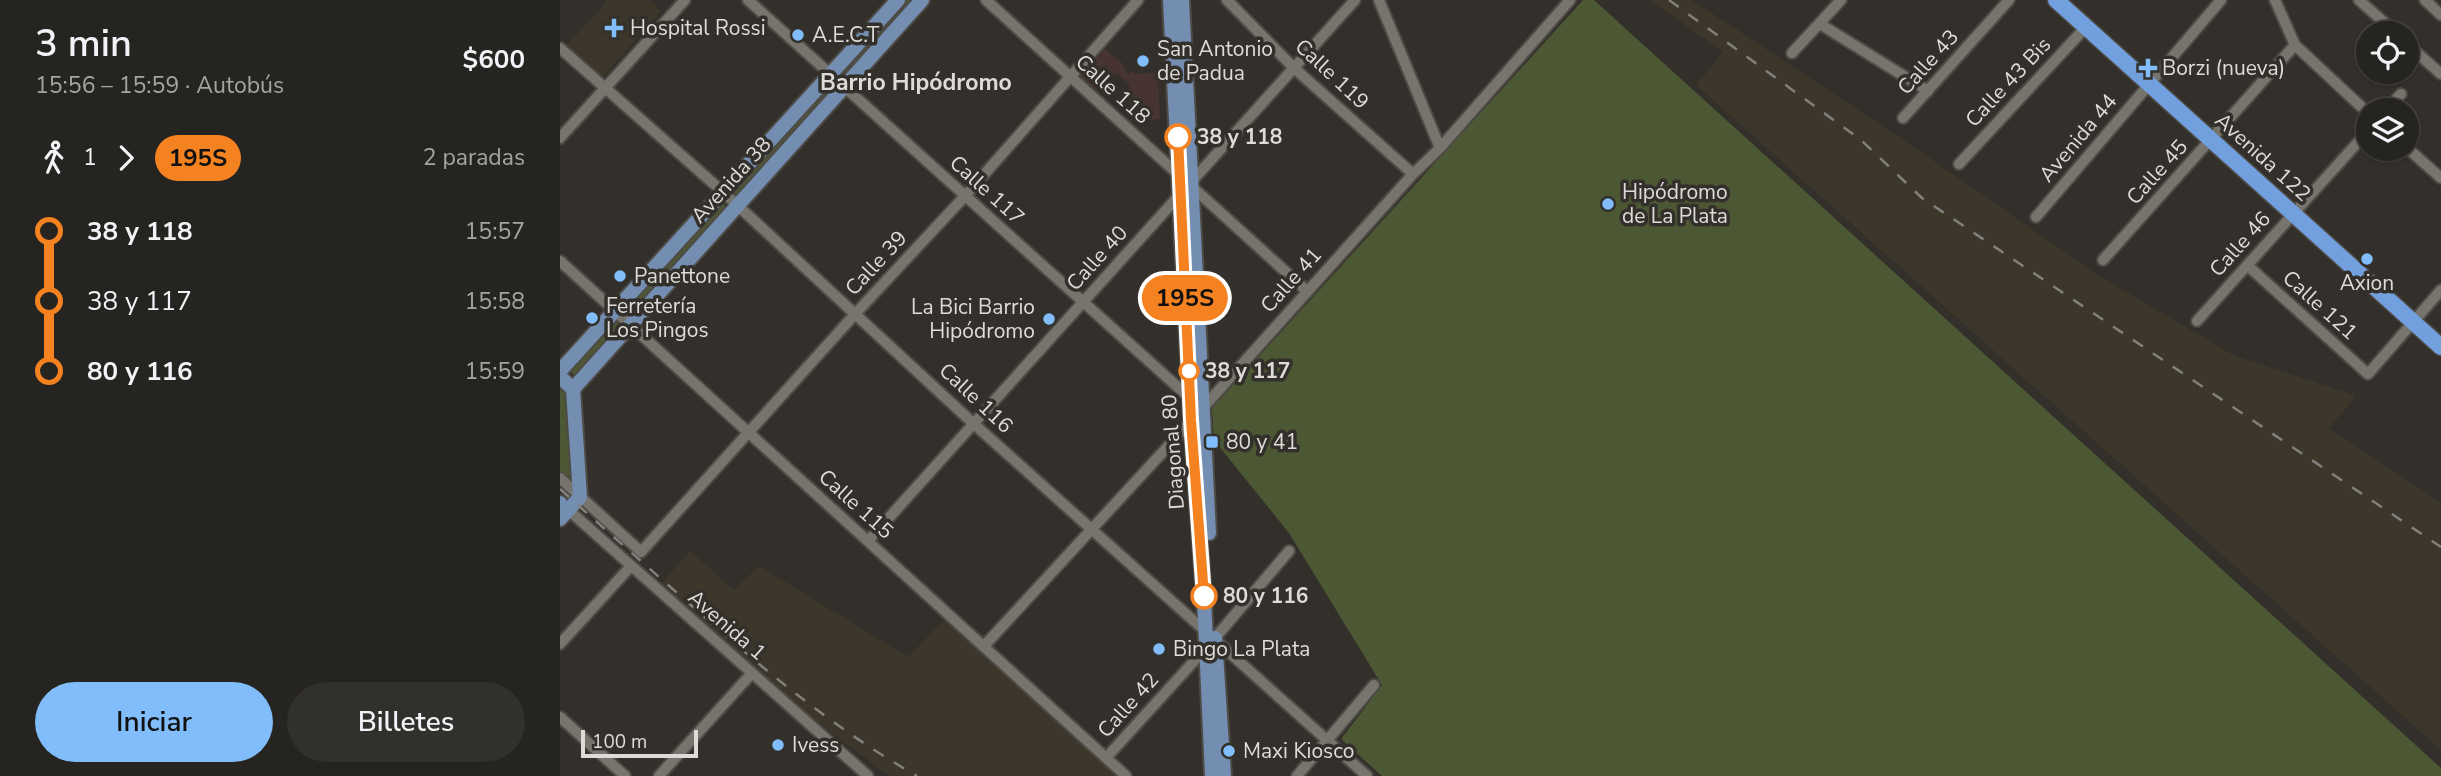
<!DOCTYPE html>
<html lang="es">
<meta charset="utf-8">
<style>
body{margin:0;font-family:"Nunito Sans",sans-serif;background:#32302d;color:#f1f3f6;height:100vh;display:flex;flex-direction:column;font-size:26px;white-space:nowrap}
*{box-sizing:border-box;margin:0}
p{font-size:23px;color:#a4a4a5}
.icon{flex:none;width:38px;height:38px;fill:none;stroke:currentColor;stroke-width:2;stroke-linecap:round;stroke-linejoin:round}
.map{position:relative;flex:1;overflow:hidden}
.panel{display:flex;flex-direction:column;background:#262420;width:560px}
.panel>*{flex:none}
.badge{padding:0 14px;border-radius:23px;font-size:24px;line-height:46px}
.fabs{position:absolute;left:1796px;top:21px;display:grid;gap:14px}
.fabs a{display:grid;place-items:center;width:63px;height:63px;border-radius:50%;background:#262420;box-shadow:0 2px 5px #0004,0 0 0 2px #42413e;font-size:35px}
.scale{position:absolute;left:21px;bottom:18px;width:117px;box-sizing:border-box;padding-left:7px;border:4px solid #dedcd9;border-top:0;font-size:19px;line-height:24px;white-space:nowrap;color:#dedcd9;-webkit-text-stroke:5px #33302b;paint-order:stroke}
.map>.badge{position:absolute;translate:-50% -50%;box-shadow:0 0 0 4px #fff}
.legs{display:flex;align-items:center;gap:10px;height:77px;padding:0 35px;font-size:23px}
.legs p{margin-inline-start:auto}
.head{display:flex;align-items:center;justify-content:space-between;height:119px;padding:0 35px}
h1{font-size:38px;font-weight:600;line-height:52px}
.button{display:flex;gap:14px;margin-top:auto;padding:14px 35px}
.button a{flex:1;height:80px;border-radius:42px;background:#80bdfa;color:#111;font-size:28px;font-weight:600;line-height:80px;text-align:center}
.button a+a{background:#32302d;color:#f1f3f6}
ul{padding:0 35px;list-style:none}
li{display:flex;align-items:center;gap:24px;height:70px;font-size:26px}
li i{display:grid;place-items:center;width:10px;height:100%;margin:0 9px;background:currentColor}
li i::after{content:'';width:18px;height:18px;margin:-9px;border:5px solid;border-radius:50%;background:#262420}
li p{margin-inline-start:auto}
li:first-child i{background:linear-gradient(#0000 50%,currentColor 0)}
li:last-child i{background:linear-gradient(currentColor 50%,#0000 0)}
main{display:flex;flex:1;min-height:0}
.map>svg:first-child{display:block}
</style>
<main>
<section class="panel">
<div class="head"><div><h1>3 min</h1><p>15:56 – 15:59 · Autobús</p></div><b>$600</b></div>
<div class="legs"><svg class="icon" aria-label="walk" viewBox="0 0 24 24"><circle cx="13" cy="4" r="2"/><path d="M13 8l-2 6 4 7M11 14l-3 7M7 12l3-4h3l4 4"/></svg>1<svg class="icon" aria-label="forward" viewBox="0 0 24 24"><path d="M9 5l7 7-7 7"/></svg><b class="badge" style="background:#f58220;color:#111">195S</b><p>2 paradas</p></div>
<ul>
<li><i style="color:#f58220"></i><b>38 y 118</b><p>15:57</p></li>
<li><i style="color:#f58220"></i><span>38 y 117</span><p>15:58</p></li>
<li><i style="color:#f58220"></i><b>80 y 116</b><p>15:59</p></li>
</ul>
<div class="button"><a>Iniciar</a><a>Billetes</a></div>
</section>
<div class="map">
<svg width="1881" height="776" viewBox="0 0 1881 776">
<rect width="100%" height="100%" fill="#33302b"/>
<path fill="#3c362b" d="M44 0H89L101 11 43 77 7 45 46 3Z
M1090 0H1132L1348 143 1539 276 1675 356 1796 396 1769 428 1881 503V750L1136 85 1163 52Z
M130 551 174 590 199 566 348 657 387 617 556 776H329L203 681 98 587Z"/>
<path fill="#473330" d="M545 49 563 64 567 74 572 71 575 74 598 72 600 119 570 121 569 84 556 73 536 93 520 80V76Z"/>
<path fill="#4c5733" d="M342 0H354L289 72H283L282 66Z
M1023 0H1034L1881 768V776H822L781 739 822 685 729 533 654 440 652 408Z
M264 86 271 87 273 91 178 195 173 193V187Z
M159 202 164 204 166 210 73 313 66 306Z
M54 319 61 326 15 376 7 368Z
M0 382 7 388 12 483 0 477Z"/>
<g fill="none" stroke-linecap="round" stroke-linejoin="round">
<g stroke="#4e4b47" stroke-width="14">
<path id="minor" d="M188 0 631 399
M426 0 747 291
M667 0 734 68 853 174
M819 0 880 148
M1715 0 1735 45 1808 113
M1799 0 1836 33
M1865 0 1881 15
M1260 24 1368 91
M1846 43 1881 74
M0 48 163 192 414 424 807 776
M1232 53 1281 0
M1826 110 1841 94
M1343 118 1449 0
M0 138 125 0
M1846 147 1881 178
M1399 164 1526 27
M1476 217 1661 0
M1543 260 1735 45
M0 261 566 776
M1687 265 1808 374 1881 290
M1637 321 1808 131
M0 478 81 552 296 313 405 196 578 0
M4 506 308 776
M308 541 795 0
M0 644 71 566
M424 646 624 429 853 174 880 148 1010 0
M0 717 65 776
M546 758 655 638 729 551
M99 776 192 673
M737 776 814 685"/>
</g>
<g stroke="#4e4b47" stroke-width="18">
<path id="major" d="M610 0 631 420 644 597 652 776
M622 0 649 533
M0 371 338 0
M0 377 13 389 20 497 0 519
M13 389 362 0
M0 504V503
M655 638 664 776"/>
</g>
<g stroke="#4e4b47" stroke-width="19">
<path id="highway" d="M1496 0 1881 347"/>
</g>
<use href="#minor" stroke="#77746e" stroke-width="10"/>
<use href="#major" stroke="#748eb1" stroke-width="14"/>
<use href="#highway" stroke="#729fde" stroke-width="16"/>
<path stroke="#82807c" stroke-width="2.5" stroke-dasharray="12 12" stroke-linecap="butt" d="M1109 0 1301 140 1362 198 1881 547
M0 489C41 526 82 562 124 599 197 664 271 727 357 776"/>
</g>
<g fill="none" stroke-linecap="round" stroke-linejoin="round">
<g stroke="#fff" stroke-width="16">
<path id="line-1" d="M618 137 631 420 644 596"/>
</g>
<use href="#line-1" stroke="#f58220" stroke-width="10"/>
</g>
<g fill="#80bdfa" stroke="#33302b" stroke-width="2.5">
<path d="M50.5 17.5h7v7h7v7h-7v7h-7v-7h-7v-7h7z"/>
<circle cx="238" cy="35" r="7"/>
<circle cx="583" cy="61" r="7"/>
<path d="M1584.5 57.5h7v7h7v7h-7v7h-7v-7h-7v-7h7z"/>
<circle cx="1048" cy="204" r="7"/>
<circle cx="1807" cy="259" r="7"/>
<circle cx="60" cy="276" r="7"/>
<circle cx="32" cy="318" r="7"/>
<circle cx="489" cy="319" r="7"/>
<rect x="645" y="435" width="14" height="14" rx="3.5"/>
<circle cx="599" cy="649" r="7"/>
<circle cx="218" cy="745" r="7"/>
<circle cx="669" cy="751" r="7"/>
</g>
<g fill="#fff" stroke="#f58220" stroke-width="3.5">
<circle cx="618" cy="137" r="12"/>
<circle cx="629" cy="371" r="9"/>
<circle cx="644" cy="596" r="12"/>
</g>
<g text-anchor="middle" dominant-baseline="central" stroke-width="7" stroke-linejoin="round" paint-order="stroke">
<g font-size="21" fill="#dedcd9" stroke="#33302b" text-anchor="start">
<text x="70" y="28">Hospital Rossi</text>
<text x="252" y="35">A.E.C.T</text>
<text x="597" y="49">San Antonio<tspan x="597" dy="24">de Padua</tspan></text>
<text x="1602" y="68">Borzi (nueva)</text>
<text x="1062" y="192">Hipódromo<tspan x="1062" dy="24">de La Plata</tspan></text>
<text x="74" y="276">Panettone</text>
<text x="1807" y="283" text-anchor="middle">Axion</text>
<text x="46" y="306">Ferretería<tspan x="46" dy="24">Los Pingos</tspan></text>
<text x="475" y="307" text-anchor="end">La Bici Barrio<tspan x="475" dy="24">Hipódromo</tspan></text>
<text x="666" y="442">80 y 41</text>
<text x="613" y="649">Bingo La Plata</text>
<text x="232" y="745">Ivess</text>
<text x="683" y="751">Maxi Kiosco</text>
</g>
<g font-size="21" fill="#dedcd9" stroke="#33302b">
<text transform="translate(1368 62) rotate(-48)">Calle 43</text>
<text transform="translate(772 74) rotate(43)">Calle 119</text>
<text transform="translate(1448 82) rotate(-47)">Calle 43 Bis</text>
<text transform="translate(553 89) rotate(42)">Calle 118</text>
<text transform="translate(1518 138) rotate(-50)">Avenida 44</text>
<text transform="translate(1703 157) rotate(42)">Avenida 122</text>
<text transform="translate(1597 172) rotate(-48)">Calle 45</text>
<text transform="translate(171 180) rotate(-48)">Avenida 38</text>
<text transform="translate(427 190) rotate(42)">Calle 117</text>
<text transform="translate(1680 244) rotate(-48)">Calle 46</text>
<text transform="translate(537 258) rotate(-48)">Calle 40</text>
<text transform="translate(316 263) rotate(-47)">Calle 39</text>
<text transform="translate(731 280) rotate(-48)">Calle 41</text>
<text transform="translate(1760 305) rotate(42)">Calle 121</text>
<text transform="translate(416 398) rotate(43)">Calle 116</text>
<text transform="translate(613 452) rotate(-94)">Diagonal 80</text>
<text transform="translate(296 504) rotate(42)">Calle 115</text>
<text transform="translate(167 625) rotate(41)">Avenida 1</text>
<text transform="translate(568 705) rotate(-48)">Calle 42</text>
</g>
<g font-size="21" font-weight="bold" fill="#dedcd9" stroke="#33302b" text-anchor="start">
<text x="637" y="137">38 y 118</text>
<text x="645" y="371">38 y 117</text>
<text x="663" y="596">80 y 116</text>
</g>
<g font-size="23" font-weight="bold" fill="#dedcd9" stroke="#33302b">
<text x="356" y="82">Barrio Hipódromo</text>
</g>
</g>
</svg>
<div class="fabs">
<a><svg class="icon" aria-label="locate" viewBox="0 0 24 24"><circle cx="12" cy="12" r="6"/><path d="M12 2v4M12 18v4M2 12h4M18 12h4"/></svg></a>
<a><svg class="icon" aria-label="layers" viewBox="0 0 24 24"><path d="M12 4l9 5-9 5-9-5zM3 14l9 5 9-5"/></svg></a>
</div>
<div class="scale">100 m</div>
<b class="badge" style="left:625px;top:298px;background:#f58220;color:#111">195S</b>
</div>
</main>
